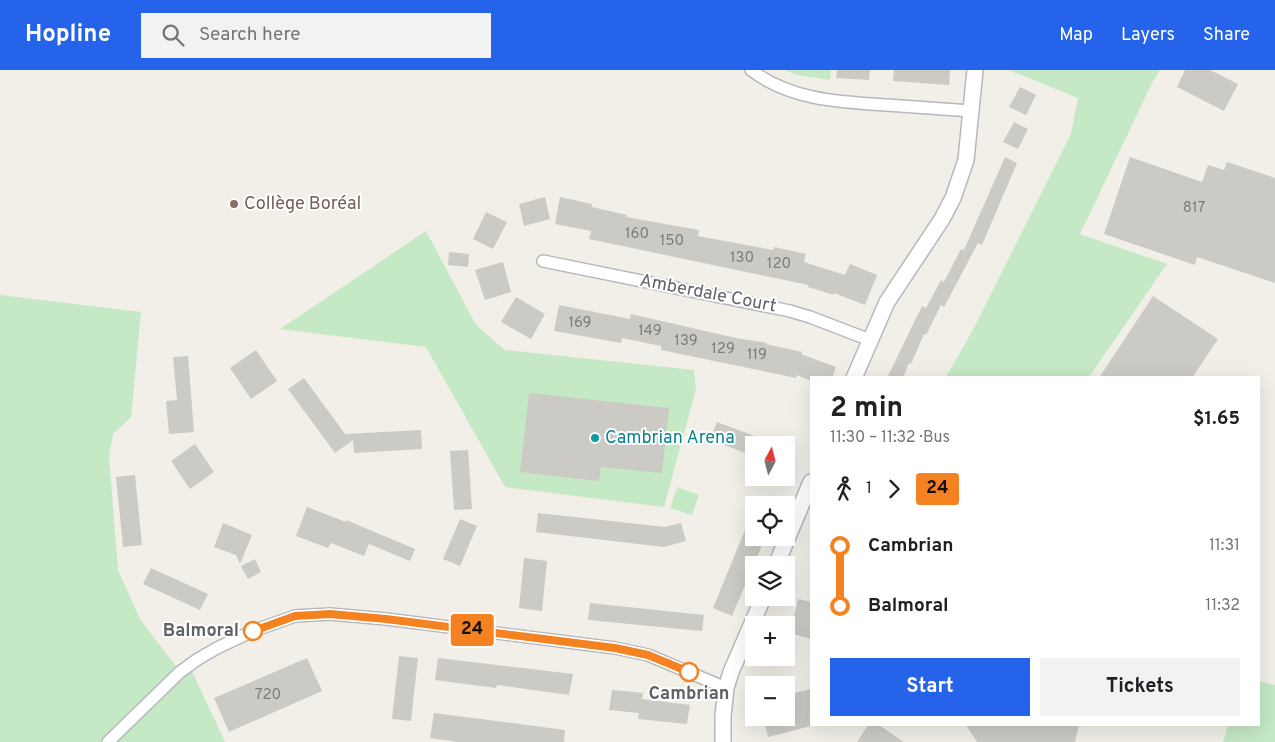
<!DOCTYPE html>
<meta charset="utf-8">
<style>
body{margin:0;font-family:Overpass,sans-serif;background:#f2f2f2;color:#202124;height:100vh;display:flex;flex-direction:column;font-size:19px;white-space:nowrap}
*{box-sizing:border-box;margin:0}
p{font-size:16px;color:#757577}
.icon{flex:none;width:28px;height:28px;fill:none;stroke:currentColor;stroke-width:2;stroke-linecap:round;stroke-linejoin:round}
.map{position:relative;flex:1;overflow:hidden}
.details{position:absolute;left:810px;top:306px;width:450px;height:350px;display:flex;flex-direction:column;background:#fff;border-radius:0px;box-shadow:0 5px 20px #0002}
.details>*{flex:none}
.badge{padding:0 10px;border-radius:4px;font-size:18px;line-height:32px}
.needle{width:32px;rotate:7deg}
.buttons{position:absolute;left:745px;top:366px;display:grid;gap:10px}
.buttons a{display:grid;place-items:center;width:50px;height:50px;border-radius:0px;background:#fff;box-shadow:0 5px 20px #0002;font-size:25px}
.map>.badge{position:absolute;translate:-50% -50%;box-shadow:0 0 0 2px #fff}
.legs{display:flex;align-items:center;gap:8px;height:55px;padding:0 20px;font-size:16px}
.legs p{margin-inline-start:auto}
.summary{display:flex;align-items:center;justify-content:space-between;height:85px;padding:0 20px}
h1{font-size:28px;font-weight:700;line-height:38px}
.button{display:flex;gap:10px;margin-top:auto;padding:10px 20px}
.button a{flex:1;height:58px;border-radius:0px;background:#2563eb;color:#fff;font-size:20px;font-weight:700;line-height:58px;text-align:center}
.button a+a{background:#f2f2f2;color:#202124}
ul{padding:0 20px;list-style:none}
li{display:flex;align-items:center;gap:18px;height:60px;font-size:19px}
li i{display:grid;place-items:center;width:8px;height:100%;margin:0 6px;background:currentColor}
li i::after{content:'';width:12px;height:12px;margin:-6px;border:4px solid;border-radius:50%;background:#fff}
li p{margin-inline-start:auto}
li:first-child i{background:linear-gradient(#0000 50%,currentColor 0)}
li:last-child i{background:linear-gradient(currentColor 50%,#0000 0)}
header{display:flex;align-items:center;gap:30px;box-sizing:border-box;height:70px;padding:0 25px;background:#2563eb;color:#fff}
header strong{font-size:24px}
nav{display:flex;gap:28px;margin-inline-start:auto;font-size:18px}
.search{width:350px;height:45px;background:#f2f2f2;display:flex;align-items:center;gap:12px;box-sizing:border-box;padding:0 18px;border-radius:0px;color:#757577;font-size:19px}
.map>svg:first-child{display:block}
</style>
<header>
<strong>Hopline</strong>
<div class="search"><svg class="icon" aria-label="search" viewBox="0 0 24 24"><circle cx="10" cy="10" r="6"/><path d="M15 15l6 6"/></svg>Search here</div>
<nav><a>Map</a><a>Layers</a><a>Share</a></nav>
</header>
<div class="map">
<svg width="1275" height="672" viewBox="0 0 1275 672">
<rect width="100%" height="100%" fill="#f1efe8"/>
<path fill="#c5e8c5" d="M784 0H831L830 10 797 5Z
M1009 0H1160L1153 11 1080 164 1167 194 1089 307H946L973 260 1071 64 1078 28Z
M426 161 476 255 505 280 694 300 696 319 664 437 505 417 426 277 280 259Z
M0 225 141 242 131 347 113 364 109 386 118 500 140 549 181 603 190 597 225 672H0Z
M677 417 699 425 692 445 670 438Z
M1259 611 1275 615V672H1223L1228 655H1259Z"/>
<path fill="#cccac5" d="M837 0H870L869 10 836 8Z
M894 0H950L949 15 893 11Z
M1185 0H1210L1238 14 1224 41 1177 17Z
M1020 17 1036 25 1026 45 1009 37Z
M1014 52 1028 59 1018 79 1003 72Z
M1005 87 1017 93 982 175 978 173 944 237 941 235 926 265 924 264 911 294 909 293 903 308H887L922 236 926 238 941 210 944 212 961 179 964 180Z
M1130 87 1202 112 1208 95 1224 100 1227 92 1275 108V213L1197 187 1195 195 1104 164Z
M545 127 550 149 524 156 519 134Z
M560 127 592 134V137L627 145 626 147 699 160 698 166 773 180 774 177 806 184 804 192 845 205 850 194 877 205 865 235 834 223V225L808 217V215L589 169 591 161 555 154Z
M486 142 507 152 493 179 473 169Z
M449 182 469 184 468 197 448 195Z
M503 192 511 222 485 230 475 200Z
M1153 226 1218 269 1192 308H1099Z
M516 227 545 244 531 269 501 252Z
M559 235 630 249 631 244 736 268 767 273 766 274 802 282 801 284 836 297 832 308H811V311L797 305 796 308 661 280V276L622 268 621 273 554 261Z
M256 280 277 311 251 329 230 298Z
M188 286 194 362 169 364 166 331 177 330 173 287Z
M304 308 345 364 421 360 422 379 354 383 353 370 335 383 288 319Z
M529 323 669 338 662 403 601 397 599 411 520 402Z
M717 352 776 374V375H754V386L710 370Z
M195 374 214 402 190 419 171 391Z
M468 380 472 439 454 440 450 381Z
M135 405 142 475 123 477 116 407Z
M307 437 346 452V450L415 479 410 491 369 474 364 486 331 473 328 478 296 466Z
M754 438V468H765L732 546 713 538Z
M538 443 665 457 681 453 686 471 664 477 536 462Z
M460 449 477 456 460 496 443 489Z
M223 453 252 465 240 494 236 485 214 477Z
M524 488 547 491 542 541 519 538Z
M255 489 261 502 248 509 241 496Z
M151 498 208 524 200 540 143 514Z
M798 529 811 532V569L790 563Z
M590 533 704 545 702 561 588 550Z
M399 586 418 588 411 651 392 649Z
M307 588 322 621 229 662 214 628Z
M438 588 573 604 569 625 497 615 496 618 435 610Z
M811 619V656L768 667 763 648H786V625Z
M612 620 643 623 642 629 690 635 687 654 638 649 639 643 609 640Z
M434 643 565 660 564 672H458L430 668Z
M868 655H879L904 672H857Z
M966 655H1079L1075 672H977Z"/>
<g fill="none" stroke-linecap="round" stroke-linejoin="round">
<g stroke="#b5b8bc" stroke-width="14">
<path id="minor" d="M751 0C790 30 839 32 887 35 915 37 943 39 971 41
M543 191 790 241 810 247 870 270
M108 672 180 602 198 589 217 578 253 561 295 546 330 544 386 549 615 578 648 585 726 618"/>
</g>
<g stroke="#b5b8bc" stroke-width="18">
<path id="tertiary" d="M854 308 887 232 942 149 953 128 966 90 975 0
M776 495 811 412
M723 672V646L726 618 731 602 763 528"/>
</g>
<use href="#minor" stroke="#fff" stroke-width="11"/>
<use href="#tertiary" stroke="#fff" stroke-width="15"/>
</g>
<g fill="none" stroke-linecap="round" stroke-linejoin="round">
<g stroke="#fff" stroke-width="11">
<path id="line-1" d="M253 561 295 546 330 544 386 549 615 578 648 585 689 602"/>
</g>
<use href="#line-1" stroke="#f58220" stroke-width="8"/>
</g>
<circle fill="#8d6e63" stroke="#fff" stroke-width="2" cx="234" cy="134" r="5"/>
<circle fill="#0f9aa8" stroke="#fff" stroke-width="2" cx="595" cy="368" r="5"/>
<g fill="#fff" stroke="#f58220" stroke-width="2.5">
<circle cx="253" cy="561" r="9"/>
<circle cx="689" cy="602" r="9"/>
</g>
<g text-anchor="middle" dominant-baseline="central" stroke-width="4" stroke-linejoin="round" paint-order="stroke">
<g font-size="15" fill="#7a7d7f">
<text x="1194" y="138">817</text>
<text x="637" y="164">160</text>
<text x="672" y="171">150</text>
<text x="742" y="188">130</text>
<text x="779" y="194">120</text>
<text x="580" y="253">169</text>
<text x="650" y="261">149</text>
<text x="686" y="271">139</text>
<text x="723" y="279">129</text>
<text x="757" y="285">119</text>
<text x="268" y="625">720</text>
</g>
<g font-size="18" fill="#785e54" stroke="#fff" text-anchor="start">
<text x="244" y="134">Collège Boréal</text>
</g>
<g font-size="18" fill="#5f6368" stroke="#fff">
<text transform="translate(708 224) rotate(11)">Amberdale Court</text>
</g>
<g font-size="18" fill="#0d838f" stroke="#fff" text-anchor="start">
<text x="605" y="368">Cambrian Arena</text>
</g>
<g font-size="18" font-weight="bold" fill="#5f6368" stroke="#fff" text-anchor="end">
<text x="239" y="561">Balmoral</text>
<text x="689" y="624" text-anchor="middle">Cambrian</text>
</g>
</g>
</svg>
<div class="buttons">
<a><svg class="needle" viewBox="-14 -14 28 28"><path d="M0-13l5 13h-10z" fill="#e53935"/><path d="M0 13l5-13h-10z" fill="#757577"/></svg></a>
<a><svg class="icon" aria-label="locate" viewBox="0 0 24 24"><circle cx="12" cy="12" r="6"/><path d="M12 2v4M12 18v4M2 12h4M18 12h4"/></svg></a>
<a><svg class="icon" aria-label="layers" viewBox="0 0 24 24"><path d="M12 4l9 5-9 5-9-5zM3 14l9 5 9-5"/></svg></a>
<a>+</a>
<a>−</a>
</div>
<b class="badge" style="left:472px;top:560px;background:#f58220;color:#111">24</b>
<section class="details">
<div class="summary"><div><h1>2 min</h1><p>11:30 – 11:32 · Bus</p></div><b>$1.65</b></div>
<div class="legs"><svg class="icon" aria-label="walk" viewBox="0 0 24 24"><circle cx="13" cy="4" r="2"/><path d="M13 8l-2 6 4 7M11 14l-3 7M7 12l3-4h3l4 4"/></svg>1<svg class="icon" aria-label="forward" viewBox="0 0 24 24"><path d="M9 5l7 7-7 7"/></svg><b class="badge" style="background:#f58220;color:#111">24</b></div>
<ul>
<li><i style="color:#f58220"></i><b>Cambrian</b><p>11:31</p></li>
<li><i style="color:#f58220"></i><b>Balmoral</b><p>11:32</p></li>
</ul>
<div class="button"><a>Start</a><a>Tickets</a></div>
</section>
</div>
